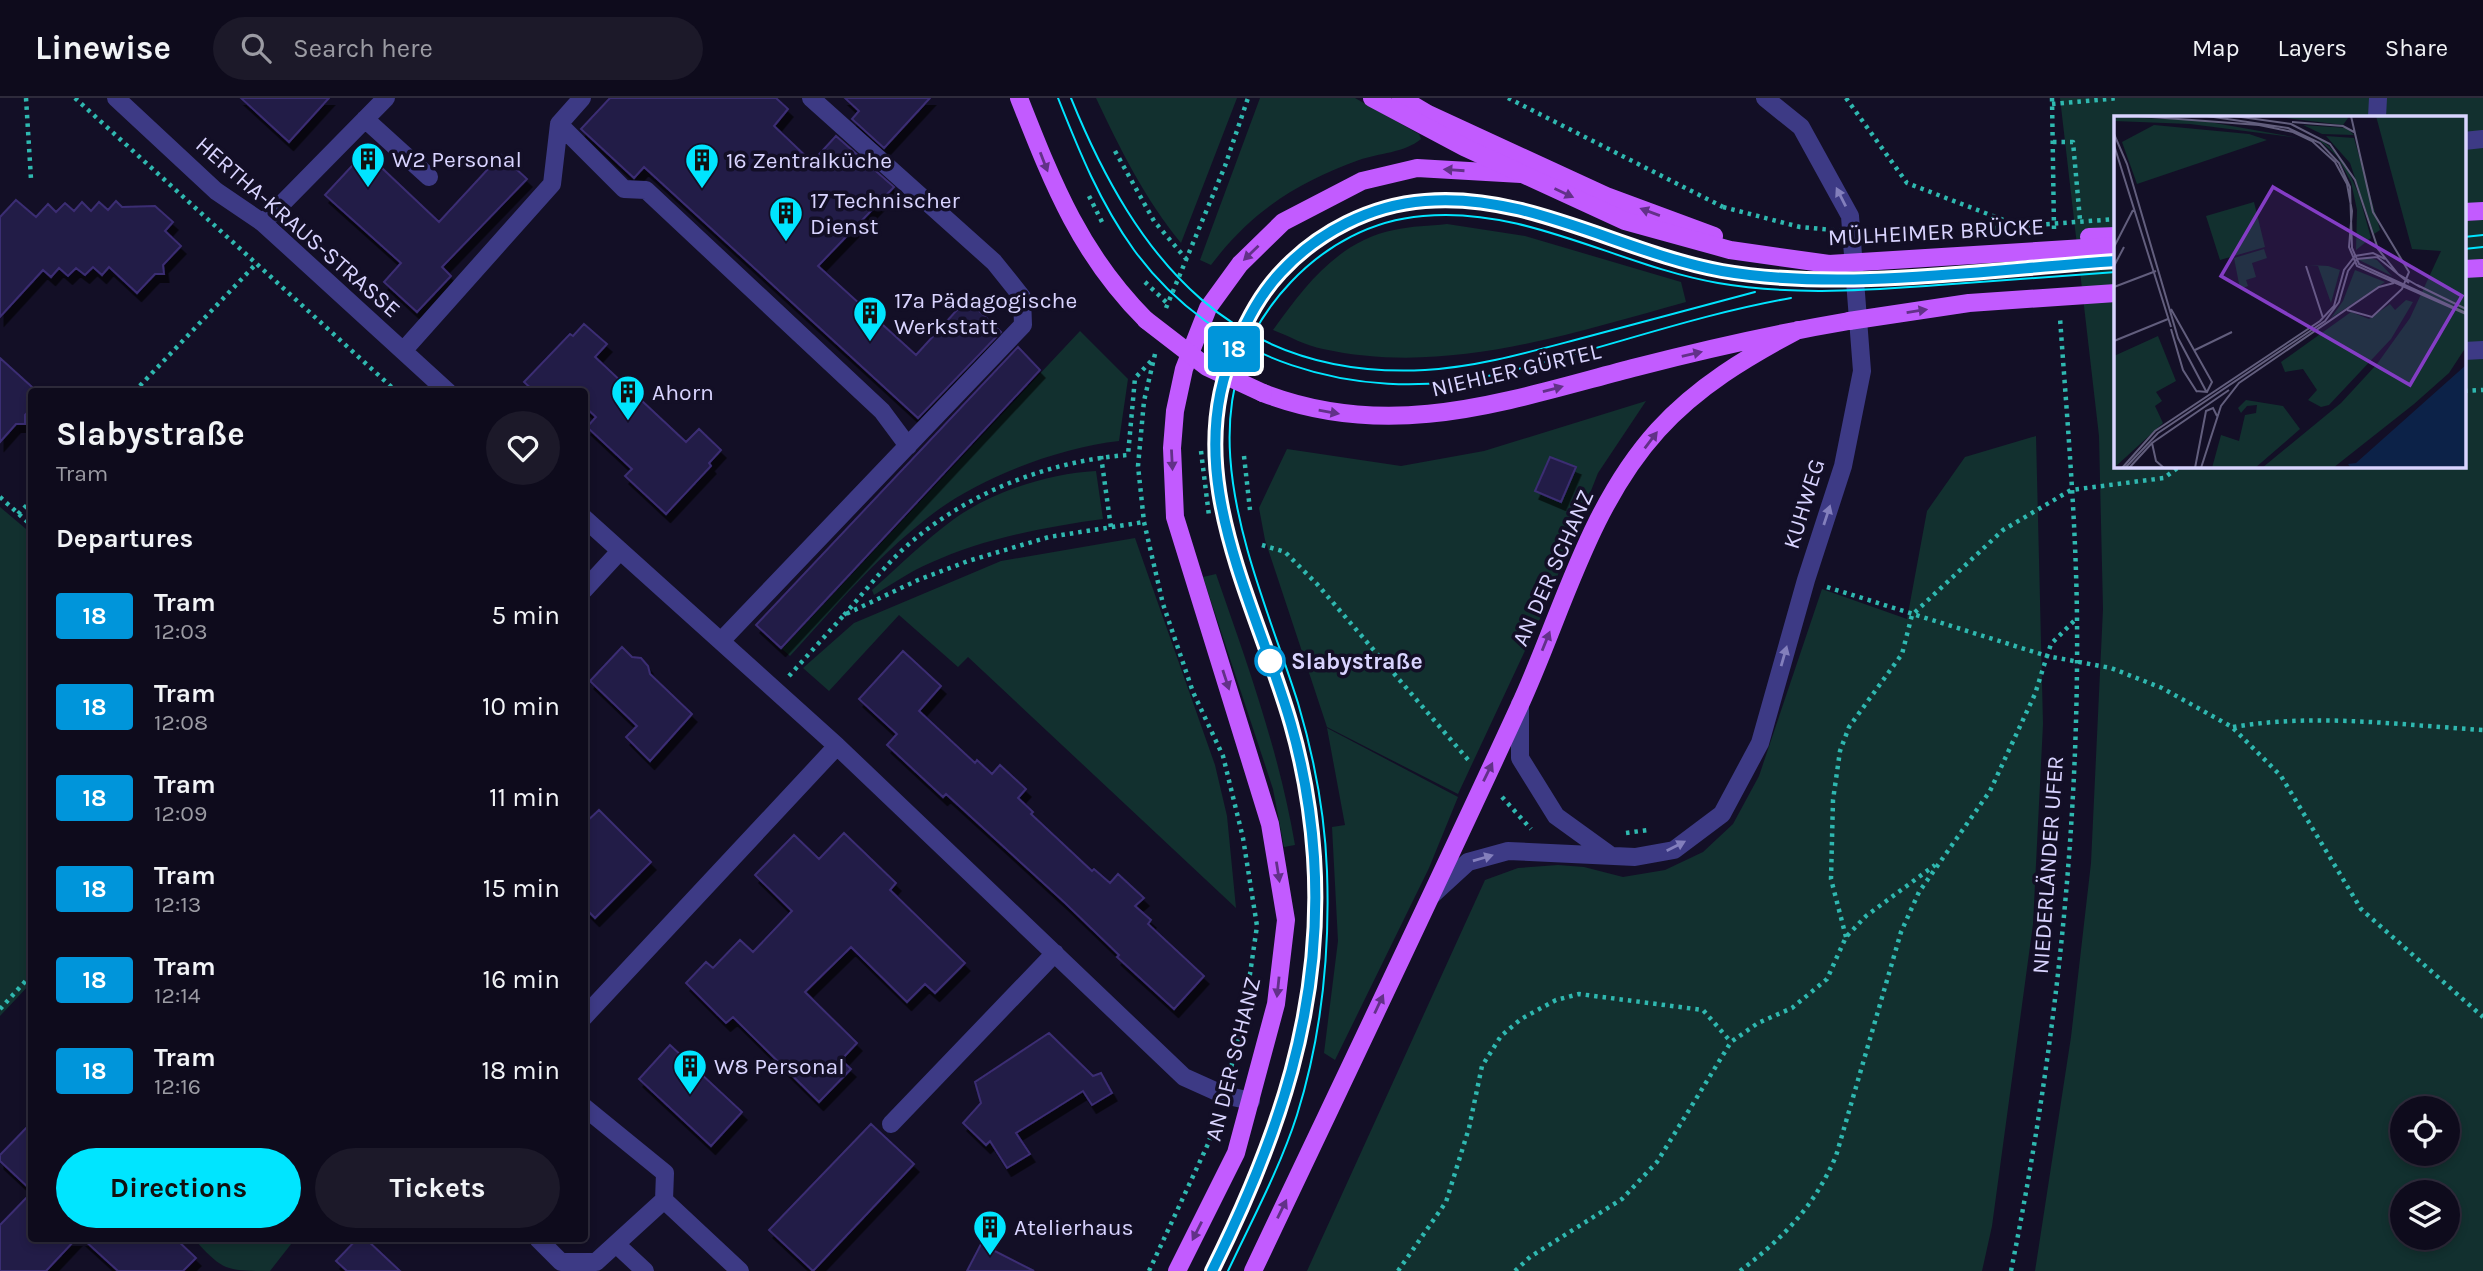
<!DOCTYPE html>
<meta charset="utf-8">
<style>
body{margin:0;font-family:Karla,sans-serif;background:#1c1929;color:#f1f3f6;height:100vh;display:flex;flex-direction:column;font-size:26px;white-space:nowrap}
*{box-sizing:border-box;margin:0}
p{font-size:23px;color:#9b9ba3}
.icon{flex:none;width:38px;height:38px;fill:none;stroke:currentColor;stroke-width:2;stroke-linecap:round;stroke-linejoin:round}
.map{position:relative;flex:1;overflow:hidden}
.side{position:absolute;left:28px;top:290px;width:560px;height:854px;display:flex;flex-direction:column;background:#0e0b1c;border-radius:7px;box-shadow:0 4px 10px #0003,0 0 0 2px #2e2b3b}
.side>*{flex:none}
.badge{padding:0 14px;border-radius:5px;font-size:24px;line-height:46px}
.fabs{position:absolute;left:2390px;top:998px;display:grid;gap:14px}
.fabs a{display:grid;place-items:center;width:70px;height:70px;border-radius:50%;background:#0e0b1c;box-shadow:0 4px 10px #0003,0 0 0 2px #2e2b3b;font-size:35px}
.map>.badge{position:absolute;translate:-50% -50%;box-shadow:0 0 0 4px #fff}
h2{padding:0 28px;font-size:26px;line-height:63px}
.round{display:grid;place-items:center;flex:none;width:74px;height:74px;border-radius:37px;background:#1c1929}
.headline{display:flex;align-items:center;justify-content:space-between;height:119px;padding:0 28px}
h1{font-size:33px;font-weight:700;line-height:52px}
.cta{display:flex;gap:14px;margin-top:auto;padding:14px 28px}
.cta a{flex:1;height:80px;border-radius:42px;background:#00e5ff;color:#111;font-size:28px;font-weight:700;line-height:80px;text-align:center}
.cta a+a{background:#1c1929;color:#f1f3f6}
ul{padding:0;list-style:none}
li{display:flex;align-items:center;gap:21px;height:91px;padding:0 28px}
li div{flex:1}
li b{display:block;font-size:26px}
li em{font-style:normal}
li .badge{min-width:77px;font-weight:700;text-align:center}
header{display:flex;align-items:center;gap:42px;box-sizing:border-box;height:98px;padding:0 35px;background:#0e0b1c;border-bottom:2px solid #2e2b3b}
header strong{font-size:33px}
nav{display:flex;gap:38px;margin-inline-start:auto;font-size:24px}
.search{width:490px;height:63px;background:#1c1929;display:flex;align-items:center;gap:18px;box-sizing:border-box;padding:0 24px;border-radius:38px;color:#9b9ba3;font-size:26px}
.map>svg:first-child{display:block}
</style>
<header>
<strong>Linewise</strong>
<div class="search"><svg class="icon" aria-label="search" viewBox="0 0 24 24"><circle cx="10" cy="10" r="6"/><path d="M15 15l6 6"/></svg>Search here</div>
<nav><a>Map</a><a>Layers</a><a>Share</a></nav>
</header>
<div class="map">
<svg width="2483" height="1173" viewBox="0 0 2483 1173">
<defs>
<filter id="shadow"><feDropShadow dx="4.5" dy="8" stdDeviation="0" flood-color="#0009"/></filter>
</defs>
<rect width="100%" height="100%" fill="#130f26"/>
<path fill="#12302f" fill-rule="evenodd" d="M1096 0H1237L1181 145C1145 101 1120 51 1096 0Z
M1260 0H1355L1419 36 1421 41C1404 55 1379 55 1359 62 1296 85 1252 113 1211 167L1200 162Z
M2060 0H2483V1173H2035L2071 939 2091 765 2103 511 2099 338ZM2116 19H2464V368H2116ZM2403 1010H2448V1055H2403ZM2403 1094H2448V1139H2403Z
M1447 126 1525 138 1681 184 1686 204C1569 236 1446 278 1323 251 1306 248 1289 238 1273 232 1304 189 1338 143 1394 132 1411 128 1430 128 1447 126Z
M1080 233 1128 281 1119 343C1057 350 975 381 926 421 876 460 833 511 790 558L782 551Z
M1646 303 1598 375 1544 512 1458 696 1327 629 1265 442 1259 410 1287 351 1401 368 1484 353Z
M2036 338 2043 626 2033 826 1992 1128 1982 1173H1307L1485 782 1518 770 1558 767 1584 769 1623 779 1665 772 1703 754 1733 726 1759 678 1822 491 1907 521 1927 413 1965 359Z
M1096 373 1103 421C1045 429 984 440 930 465 911 473 892 486 874 497L872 492C898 469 925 442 954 421 992 394 1049 375 1096 373Z
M0 409 32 436 31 885 0 918Z
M1135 440 1215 667 1227 718 1236 810 968 559 958 569 899 517 829 593 803 570 854 525 1001 463Z
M1216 476C1247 565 1279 653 1295 747L1284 749 1273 691 1203 479Z
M1327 630 1458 699 1429 770 1335 962 1324 955 1338 843 1332 729 1345 727Z
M194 1141H295L270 1173C226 1173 223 1173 194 1141Z"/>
<path fill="#241b47" stroke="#3b2d73" stroke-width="2" filter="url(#shadow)" d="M241 0H329L289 44Z
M610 0H776L788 11 774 28 812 64 836 38 894 89 818 168 916 257 967 201 1001 234 918 320 644 69 634 80 581 31Z
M845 0H930L884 50 852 21 859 13Z
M365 54 439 124 501 57 527 81 442 169 451 178 417 214 384 184 401 165 325 97Z
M16 102 36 119 48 106 56 114 65 105 74 113 82 104 91 113 99 104 108 112 116 103 122 109 155 108 173 124 165 133 181 148 163 167 164 176H155L137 195 109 169 102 177 93 169 85 177 76 170 68 178 59 170 51 179 43 172 0 219V119Z
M584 226 607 246 595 259 686 344 699 331 721 352 709 365 711 368 666 416 625 378 632 371 587 329 596 319 584 308V294H535L524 284 570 236 573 238Z
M1018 249 1040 272 781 550 756 527Z
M0 260 32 289V310L25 317V326H16L0 344Z
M1550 359 1576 369 1561 404 1535 393Z
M622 549 632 559 641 560 648 568 650 576 692 616 650 663 626 639 637 628 590 583Z
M903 553 941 588 919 613 975 665 977 662 992 676 1000 667 1026 691 1018 700 1033 714 1031 716 1092 773 1094 771 1110 785 1118 776 1144 800 1135 808 1151 822 1148 826 1204 878 1174 911 1117 859 1119 857 1064 804 946 696 943 699 887 647 897 636 859 601Z
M599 712 651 764 595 820 584 809V726Z
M844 735 896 785 890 792 965 865 935 895 925 886 907 904 851 849 805 894 857 945 841 962 851 971 819 1004 733 919 726 925 686 885 706 864 713 870 740 842 753 854 792 813 755 777 794 737 819 761Z
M1049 935 1093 978 1101 975 1112 995 1092 1007 1083 993 1016 1035 1030 1056 1007 1070 990 1043 986 1047 963 1025 981 1005 975 984Z
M670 947 742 1014 711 1048 639 981Z
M32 1024V1093L0 1063V1057Z
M871 1026 914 1066 813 1173 769 1132Z
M32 1094V1141H76L46 1173H0V1127Z
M83 1141H176L196 1160 183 1173H118Z
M357 1141H366L400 1173H347L336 1163Z
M981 1146 1034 1173H967Z"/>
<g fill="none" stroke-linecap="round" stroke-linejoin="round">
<path stroke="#2fb8b0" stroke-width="4.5" stroke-dasharray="3.5 5" stroke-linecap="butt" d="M26 0 31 81
M75 0 397 294
M1508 0 1723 109
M1846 0 1907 85 2027 131
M2052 0 2054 131
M2052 6 2119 0
M2053 44H2073L2080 122
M1115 53 1154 123 1187 162
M1089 98 1103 126
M1145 184 1167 205
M1166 210 1225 68 1248 0
M1155 256 1144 303 1138 368 1144 424 1163 506 1193 594 1223 658 1243 740 1257 828 1244 917 1229 978
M2464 293 2483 292
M134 294 256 166
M1201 353 1209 418
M1101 358 1111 430
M1244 358 1250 412
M0 399 32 428
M18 416 32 402
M1262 447 1285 454 1317 486 1470 664
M1827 489 2047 558 2051 546 2076 521
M844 517C860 499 876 479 893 461 953 400 1044 363 1128 357L1135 280 1153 261
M789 578 844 517 918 482 968 463 1049 439 1144 424
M2233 629C2315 615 2400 627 2483 632
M1502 699 1531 731
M1626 735 1648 732
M1846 839 1831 781 1833 702 1840 653 1849 629 1902 556 1912 517 2003 432 2071 392 2164 380 2180 368
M0 911 32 876
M1149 1173 1208 1046 1218 1017
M1398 1173 1446 1104 1469 1030 1482 968 1501 938 1521 921 1556 902 1579 896 1703 912 1731 944
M1515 1173 1530 1159 1622 1101 1657 1064 1731 944 1758 925 1792 910 1827 881 1846 839 1866 818 1935 767
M1740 1173C1784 1139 1814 1109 1836 1058L1901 834 1919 794 1990 693 2035 596 2047 558 2111 570 2162 590 2232 629 2281 678 2361 811 2483 919
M2011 1173C2054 959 2079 740 2077 521 2076 421 2067 320 2060 220"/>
<path stroke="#3d3a85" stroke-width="18" d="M116 0 216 93 263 125 448 294
M2377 19 2378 0
M365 21 429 79
M559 26 624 91 646 92 882 313 908 348
M2464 43 2483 41
M263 125 386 0
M403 253 552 86 559 26 582 0
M2464 253 2483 252
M584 420 837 648 1184 979 1224 997 1251 1003
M584 492 620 453
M721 543 1023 227 1022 199 994 164 811 0
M1520 606V660L1556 718 1610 757
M1432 797 1468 764 1508 753 1635 759 1674 752 1722 716 1760 645 1806 482 1843 368 1862 273 1850 118 1801 29 1765 0
M584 919 837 648
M891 1026 1055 855
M664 1102 740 1173
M538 1141 561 1164H596L664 1102 665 1075 584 1009
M617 1147 645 1173"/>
<path stroke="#c25bff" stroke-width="18" d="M1019 0C1053 86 1080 156 1146 222
M1401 0 1428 16 1606 98 1714 138
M2464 114 2483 113
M2089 139 2116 138
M2464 171 2483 170
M1263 295C1393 345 1509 302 1637 269 1707 251 1778 235 1849 223
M1177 1173 1236 1055 1276 906 1286 822 1270 726 1175 419 1172 350 1175 313 1184 271 1208 210 1240 166 1283 124 1362 83 1417 70 1521 76
M1253 1173C1342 985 1432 798 1519 609 1562 516 1588 409 1658 332 1698 288 1747 259 1798 232"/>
<path stroke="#00e5ff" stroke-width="2" d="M1058 0C1079 53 1100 105 1134 152 1215 263 1355 306 1488 278 1590 256 1688 218 1791 200
M1071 0C1137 163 1233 282 1425 272 1476 269 1526 255 1575 242 1635 226 1695 210 1755 194
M2464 139 2483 137
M2464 151 2483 149
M1880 179 2116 163
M1212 1173C1279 1039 1324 912 1314 759 1311 715 1303 668 1291 626 1254 501 1179 373 1238 242 1249 216 1263 192 1283 172 1320 133 1372 107 1425 103 1519 95 1607 145 1695 167 1760 183 1824 180 1889 178
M1228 1173C1252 1122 1280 1070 1297 1017 1322 937 1330 856 1327 773 1325 717 1314 659 1298 605 1255 469 1172 309 1291 184 1326 147 1372 122 1423 118 1526 108 1619 168 1718 185 1787 197 1856 193 1926 188 1989 183 2052 179 2116 174"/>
<path stroke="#2fb8b0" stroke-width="4.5" stroke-dasharray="3.5 5" stroke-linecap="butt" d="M1723 109 1800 129 1876 136 1954 133
M1970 132 2116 121"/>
<path stroke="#c25bff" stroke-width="18" d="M1372 0 1464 49 1625 123 1730 152 1829 166 2116 148
M1146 222 1207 269 1263 295
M1849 223 1969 205 2116 195"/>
</g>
<defs><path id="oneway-solid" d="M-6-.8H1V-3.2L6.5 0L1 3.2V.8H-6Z" transform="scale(1.75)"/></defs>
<g fill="#623188">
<use href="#oneway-solid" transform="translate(1044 64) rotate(69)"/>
<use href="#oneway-solid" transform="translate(1454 72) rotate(-176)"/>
<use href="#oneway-solid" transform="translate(1564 95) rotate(25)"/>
<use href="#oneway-solid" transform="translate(1650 114) rotate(-160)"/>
<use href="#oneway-solid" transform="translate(1251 155) rotate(136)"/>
<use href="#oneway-solid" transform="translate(1917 213) rotate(-9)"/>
<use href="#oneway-solid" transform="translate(1692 256) rotate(-13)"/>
<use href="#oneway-solid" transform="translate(1553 291) rotate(-15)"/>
<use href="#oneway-solid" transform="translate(1329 314) rotate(10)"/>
<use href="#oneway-solid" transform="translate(1651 342) rotate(-53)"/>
<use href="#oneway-solid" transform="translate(1172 362) rotate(87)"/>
<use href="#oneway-solid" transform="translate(1546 543) rotate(-68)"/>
<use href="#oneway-solid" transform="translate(1226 582) rotate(72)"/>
<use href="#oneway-solid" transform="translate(1488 674) rotate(-64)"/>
<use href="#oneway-solid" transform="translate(1278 774) rotate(81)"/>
<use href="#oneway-solid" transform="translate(1278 889) rotate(96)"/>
<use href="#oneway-solid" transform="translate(1379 906) rotate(-65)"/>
<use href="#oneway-solid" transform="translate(1282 1111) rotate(-64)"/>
<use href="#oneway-solid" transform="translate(1197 1133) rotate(117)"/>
</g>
<g fill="#837fbc">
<use href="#oneway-solid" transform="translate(1841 99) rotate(-117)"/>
<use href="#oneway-solid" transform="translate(1827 417) rotate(-72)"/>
<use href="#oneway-solid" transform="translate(1784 558) rotate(-74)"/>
<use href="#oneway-solid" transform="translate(1676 748) rotate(-27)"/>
<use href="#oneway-solid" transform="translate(1483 760) rotate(-16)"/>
</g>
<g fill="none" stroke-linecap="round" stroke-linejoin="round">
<g stroke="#fff" stroke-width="16">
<path id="line" d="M1212 1173C1278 1041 1324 909 1314 759 1311 715 1303 668 1291 626 1256 504 1178 375 1236 247 1248 220 1261 195 1281 174 1318 134 1371 107 1425 103 1528 94 1623 155 1722 173 1843 194 1993 171 2116 163"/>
</g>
<use href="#line" stroke="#0095da" stroke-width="10"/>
</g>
<defs>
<g id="building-pin" transform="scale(1.75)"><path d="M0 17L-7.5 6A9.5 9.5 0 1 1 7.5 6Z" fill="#00e5ff" stroke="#130f26"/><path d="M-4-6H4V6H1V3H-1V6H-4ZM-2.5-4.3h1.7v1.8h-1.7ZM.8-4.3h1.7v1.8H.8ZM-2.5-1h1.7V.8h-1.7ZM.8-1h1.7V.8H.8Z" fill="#111"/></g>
</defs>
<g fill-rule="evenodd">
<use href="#building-pin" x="368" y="61"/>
<use href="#building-pin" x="702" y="62"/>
<use href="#building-pin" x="786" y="115"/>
<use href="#building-pin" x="870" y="215"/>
<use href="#building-pin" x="628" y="294"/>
<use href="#building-pin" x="690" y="968"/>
<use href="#building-pin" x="990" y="1129"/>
</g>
<circle fill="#fff" stroke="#0095da" stroke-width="3.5" cx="1270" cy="563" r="14"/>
<g text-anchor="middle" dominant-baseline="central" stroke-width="7" stroke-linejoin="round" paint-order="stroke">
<g font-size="23" fill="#d9d4ff" stroke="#130f26" text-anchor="start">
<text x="392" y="61">W2 Personal</text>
<text x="726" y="62">16 Zentralküche</text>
<text x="810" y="102">17 Technischer<tspan x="810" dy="26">Dienst</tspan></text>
<text x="894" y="202">17a Pädagogische<tspan x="894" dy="26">Werkstatt</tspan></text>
<text x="652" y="294">Ahorn</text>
<text x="714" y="968">W8 Personal</text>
<text x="1014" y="1129">Atelierhaus</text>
</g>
<g font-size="23" fill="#d9d4ff" stroke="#130f26">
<text transform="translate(298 129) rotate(41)">HERTHA-KRAUS-STRASSE</text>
<text transform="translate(1936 134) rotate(-3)">MÜLHEIMER BRÜCKE</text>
<text transform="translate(1516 272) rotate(-13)">NIEHLER GÜRTEL</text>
<text transform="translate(1804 406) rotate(-73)">KUHWEG</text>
<text transform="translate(1553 470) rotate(-66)">AN DER SCHANZ</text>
<text transform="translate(2048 767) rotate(-86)">NIEDERLÄNDER UFER</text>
<text transform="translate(1233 961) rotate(-76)">AN DER SCHANZ</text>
</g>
<g font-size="23" font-weight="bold" fill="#d9d4ff" stroke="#130f26" text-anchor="start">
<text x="1291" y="563">Slabystraße</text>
</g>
</g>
<g transform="translate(2114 18)">
<rect width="352" height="352" fill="#130f26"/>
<path d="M155 0H233L234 2 229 9ZM262 0H352V231L335 257 300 288 219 352H148L227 287 263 248 296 202 327 135 298 133ZM3 1 84 4 185 22 76 8 0 5ZM40 9 135 18 153 24 23 68 8 26ZM189 9 233 12 240 19 208 18ZM212 20 240 22 266 114 260 118 236 47ZM204 23 207 24 215 30 231 47 245 79 257 122 242 134 243 94 237 66 223 40ZM140 86 151 131 106 144 92 100ZM150 133 153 142 138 147 142 161 132 164 134 170 126 173 120 142ZM254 141 263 144 278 160 245 144ZM195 149 214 150 226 154 217 187 204 150ZM241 154 271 166 217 202 229 185ZM292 184 299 186 277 223 215 289 207 291 194 284 203 274 189 253 171 256 167 246 237 196 255 203 276 188 281 194ZM44 220 62 265 42 276 48 285 41 290 49 307 0 352V240ZM132 284 169 290 186 313 141 352H98L107 319 125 325 131 299 142 297 143 289 133 290 127 297 124 292Z" fill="#12302f"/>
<path d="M352 249V352H237L234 348 242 347Z" fill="#0c2248"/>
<path fill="none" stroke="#625e7d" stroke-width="2" d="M24 0 145 9 179 16 198 25 221 46 233 68 238 95 235 131 243 150 352 198M93 0 174 12 206 27 225 47 236 71 238 132 245 148 352 197M120 0 177 8 216 28 241 64 264 133 284 158 306 171M178 6 229 10 240 16M0 18 13 48 64 222 92 275M0 29 57 211M0 131 19 94M0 150 10 131M192 150 209 202M303 169 352 193M0 171 42 155M57 193 98 266 93 276 82 275M233 194 258 201 288 173 295 156 259 96 237 0M57 213 69 254 83 276M0 225 54 203M81 234 118 216M38 327 42 345 50 352M8 352 41 315 206 205 220 190 230 154 241 140 259 137 271 143M11 352 44 317 211 205 225 186 234 155 243 143 263 141 295 167M15 352 38 327 115 274M81 352 92 295 99 292 103 300M87 352 107 290 125 267 265 171 280 167"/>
<path fill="#843dc5" fill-opacity="0.15" stroke="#843dc5" stroke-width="3.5" d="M159 71 348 180 296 269 107 160Z"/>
<rect width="352" height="352" fill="none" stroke="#d9d4ff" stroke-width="3.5"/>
</g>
</svg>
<div class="fabs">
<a><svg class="icon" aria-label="locate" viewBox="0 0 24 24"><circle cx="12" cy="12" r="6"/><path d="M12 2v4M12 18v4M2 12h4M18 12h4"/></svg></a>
<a><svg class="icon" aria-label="layers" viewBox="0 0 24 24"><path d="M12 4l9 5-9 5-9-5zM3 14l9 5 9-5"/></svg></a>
</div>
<b class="badge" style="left:1234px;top:251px;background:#0095da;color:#fff">18</b>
<section class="side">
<div class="headline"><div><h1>Slabystraße</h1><p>Tram</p></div><a class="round"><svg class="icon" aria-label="heart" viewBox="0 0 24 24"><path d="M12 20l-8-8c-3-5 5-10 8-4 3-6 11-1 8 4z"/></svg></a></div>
<h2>Departures</h2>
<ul>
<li><span class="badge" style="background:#0095da;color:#fff">18</span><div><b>Tram</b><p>12:03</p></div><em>5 min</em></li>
<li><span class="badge" style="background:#0095da;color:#fff">18</span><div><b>Tram</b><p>12:08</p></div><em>10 min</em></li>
<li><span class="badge" style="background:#0095da;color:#fff">18</span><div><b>Tram</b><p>12:09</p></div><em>11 min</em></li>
<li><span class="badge" style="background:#0095da;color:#fff">18</span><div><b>Tram</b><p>12:13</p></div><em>15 min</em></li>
<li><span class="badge" style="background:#0095da;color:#fff">18</span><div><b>Tram</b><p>12:14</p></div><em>16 min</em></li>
<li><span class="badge" style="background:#0095da;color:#fff">18</span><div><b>Tram</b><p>12:16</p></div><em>18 min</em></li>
</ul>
<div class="cta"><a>Directions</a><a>Tickets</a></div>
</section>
</div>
